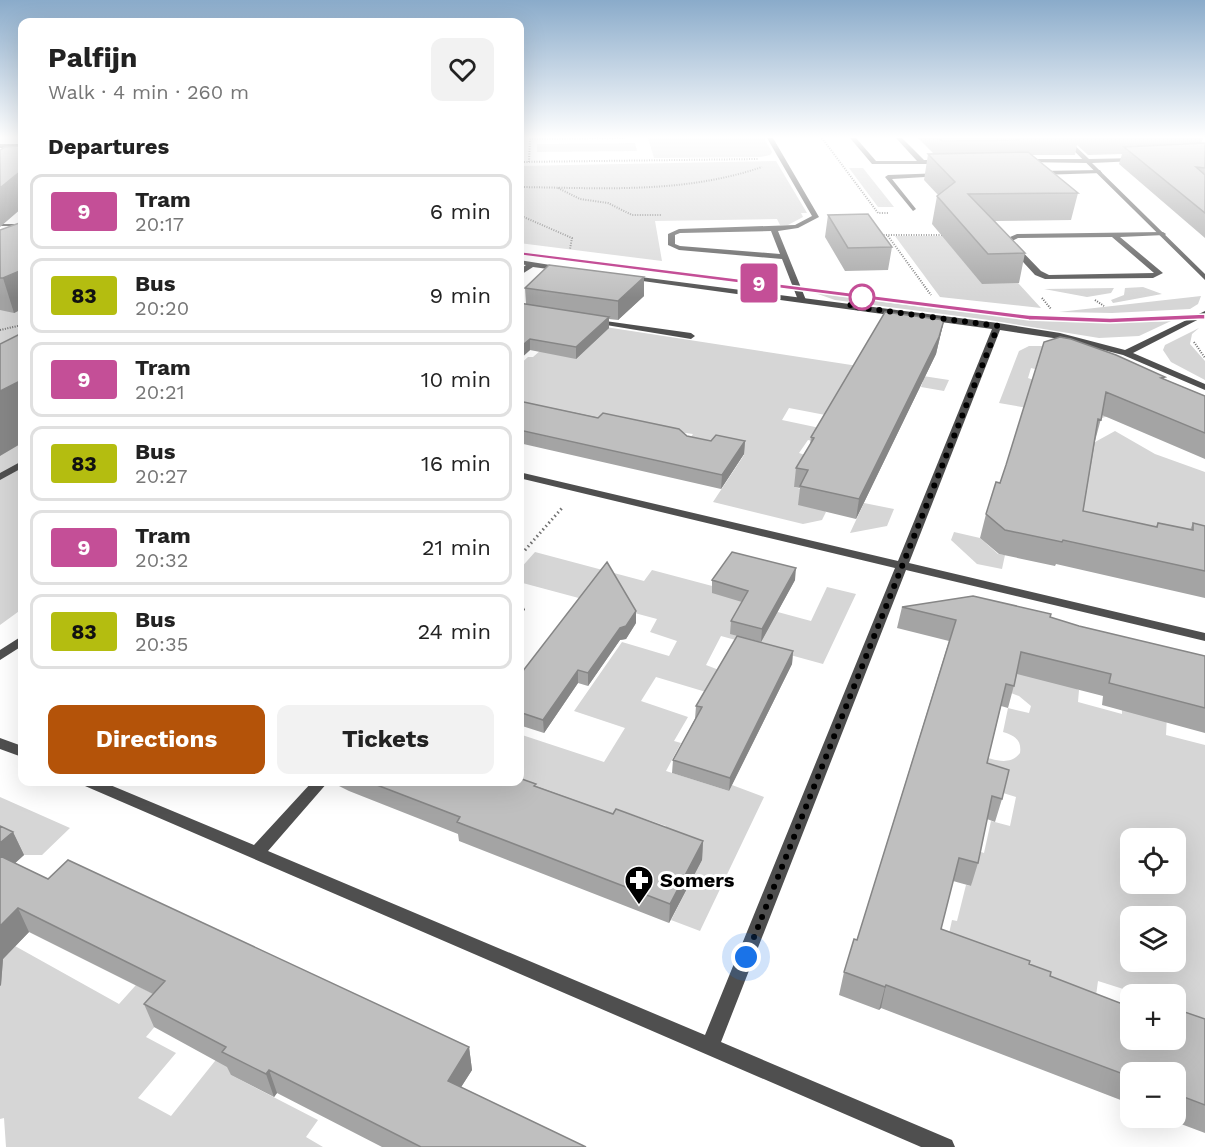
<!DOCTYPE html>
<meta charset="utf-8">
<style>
body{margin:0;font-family:"Work Sans",sans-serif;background:#f2f2f2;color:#222;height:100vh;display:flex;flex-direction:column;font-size:22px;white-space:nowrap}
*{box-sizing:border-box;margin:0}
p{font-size:20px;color:#767676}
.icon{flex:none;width:33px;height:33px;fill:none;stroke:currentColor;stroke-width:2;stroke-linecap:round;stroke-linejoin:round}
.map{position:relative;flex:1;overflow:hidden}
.panel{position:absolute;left:18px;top:18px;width:506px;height:768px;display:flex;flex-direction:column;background:#fff;border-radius:12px;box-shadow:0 6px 24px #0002}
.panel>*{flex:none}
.badge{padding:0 12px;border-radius:4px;font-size:21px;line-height:39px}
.tools{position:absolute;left:1120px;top:828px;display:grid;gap:12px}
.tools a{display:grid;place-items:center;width:66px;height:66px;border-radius:12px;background:#fff;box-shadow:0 6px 24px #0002;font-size:30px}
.you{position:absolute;width:30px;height:30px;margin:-15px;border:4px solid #fff;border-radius:50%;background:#1a73e8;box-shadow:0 0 0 9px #1a73e833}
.map>.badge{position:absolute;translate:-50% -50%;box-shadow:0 0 0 3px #fff}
h2{padding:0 30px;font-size:22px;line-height:54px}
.round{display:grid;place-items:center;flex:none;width:63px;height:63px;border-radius:12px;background:#f2f2f2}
.head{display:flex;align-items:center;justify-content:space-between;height:102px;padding:0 30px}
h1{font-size:28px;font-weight:700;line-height:45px}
.primary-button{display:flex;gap:12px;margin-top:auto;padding:12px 30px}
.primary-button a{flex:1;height:69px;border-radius:12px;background:#b45309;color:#fff;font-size:24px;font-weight:700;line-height:69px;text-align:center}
.primary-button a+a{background:#f2f2f2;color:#222}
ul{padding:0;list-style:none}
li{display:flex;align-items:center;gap:18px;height:75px;margin:0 12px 9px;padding:0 18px;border:3px solid #e0e0e0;border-radius:12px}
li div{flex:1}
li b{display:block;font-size:22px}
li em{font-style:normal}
li .badge{min-width:66px;font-weight:700;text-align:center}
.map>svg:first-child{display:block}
</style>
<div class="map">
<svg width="1205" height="1147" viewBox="0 0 1205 1147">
<rect width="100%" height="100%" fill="#fff"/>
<path fill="#d6d6d6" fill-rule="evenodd" d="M648 138H764L772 152 770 155 761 157 654 158Z
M635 143 637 151 537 152V144Z
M776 161 807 213H801L803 217 788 225H780L777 219 655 221 662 261 519 243V166Z
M849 168H863L894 207H878Z
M895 236H975L1041 308 940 297Z
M22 257V609L0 625V262Z
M1143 287 1162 294 1113 303 1111 300 1124 295 1125 288Z
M1114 288 1111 293 1087 297 1044 289Z
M815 293C934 308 1051 327 1171 321L1139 336 1099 338 989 320 835 300Z
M1201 296 1198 304 1190 309 1112 313 1059 312Z
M573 322 949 380 944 391 921 387 923 381 841 418 789 408 782 420 834 431 832 445 808 440 799 453 808 456 794 487 805 490 826 512 822 520 803 524 713 502 744 455 683 448 693 434 519 410V365L528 357H533Z
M1199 328 1192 334 1190 344 1205 361V380L1171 362 1163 350 1165 345Z
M1029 346H1045L1055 358 1037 363 1035 369 1031 368 1028 378 1066 391 1114 414 1096 420 999 403 1019 351Z
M1115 431 1155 454 1205 472V552L1184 554 1054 500 1095 442Z
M864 503 894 509 887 526 850 533Z
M954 532 980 538 998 554 1005 555 1002 569 977 564 951 540Z
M535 552 644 581 652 570 716 587 744 603 811 621 827 587 856 594 823 664 721 636 706 665 719 670 706 692 656 677 641 701 688 717 674 741 681 743 666 771 729 791 732 785 764 797 700 931 671 920 702 860 657 844 666 826 625 812 614 831 519 782V734L604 762 625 728 574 711 622 642 669 656 677 641 650 632 657 619 519 582V570Z
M1012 660 1079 690 1078 702 1122 714V710L1167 714 1166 735 1205 745V1027L1176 1017V994H1139L1098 981 1092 1025 944 956 952 920 957 921 966 885 971 886 978 851 984 853 991 821 1010 826 1016 797 971 783 978 755C993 759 1009 767 1020 753 1022 740 1014 735 1003 732L1008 708 1029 713 1031 706 1019 696 1011 693ZM1131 838H1176V884H1131ZM1131 916H1176V962H1131Z
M0 797 70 828 42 855H24L0 844Z
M15 946 119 1004 136 985 174 1004 146 1037 176 1053 138 1098 171 1116 231 1041V1075L318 1120 306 1137 323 1147H6L4 1118 0 1119V950Z"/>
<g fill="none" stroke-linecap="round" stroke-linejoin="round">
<path stroke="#717171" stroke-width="2" stroke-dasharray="1 1.5" stroke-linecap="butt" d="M822 138 878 213H889
M519 162 758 159
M529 162 530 139 625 138
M519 187C601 188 683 194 762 167
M558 188 580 199 608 203 632 215H662
M519 215 572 238 570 249
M881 235H945
M888 236 931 295
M1042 298 1051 309
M1095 300 1104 306
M0 330 22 325
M1194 342 1205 358"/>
<path stroke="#717171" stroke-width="3" stroke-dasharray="1.5 3" stroke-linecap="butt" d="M519 557 562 508"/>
<path fill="#4f4f4f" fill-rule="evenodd" d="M767 138H773L819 217 798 228 778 231 806 300 802 302 798 300 782 259 679 250 668 245V234L679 229 795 225 812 216ZM771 231 780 254 680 246 675 244V235L680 233Z
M850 138H856L876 161H917L896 138H902L924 160H942L945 162 942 164H872Z
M0 144H22V148H0Z
M1025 159H1088L1091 161 1088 163 1023 162Z
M1100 170 1102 173 1039 175 1036 173 1039 171Z
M943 173 941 176 892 179 916 209 913 211 885 177 888 175Z
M1163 232 1166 234 1165 235 1120 237 1163 273 1153 278 1045 279 1035 275 1003 240 1017 234ZM1112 237 1154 273 1049 275 1041 271 1012 241 1018 238Z
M591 319 691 333 695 336 691 339 594 323H591Z
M22 461V468L0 480V473Z"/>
<path fill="#4f4f4f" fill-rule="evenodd" d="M1061 138H1067L1089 159 1137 158 1135 161 1092 163 1205 274V280Z
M519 260 563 267 567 269 563 271 533 267 519 276V270L526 265 519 264Z
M625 275 998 323 1060 333 1125 350 1205 311V316L1133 353 1205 384V390L1123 355 1060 339 1000 330 909 563 1205 633V641L906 570 721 1042 952 1140 955 1147H921L85 786 82 782H103L254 845 312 782H328L268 851 705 1035 895 568 519 478V472L898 561 992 329 628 279H625Z
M519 604 523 605 525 610 519 614Z
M22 636V646L0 660V650Z
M0 738 22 746V757L0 749Z"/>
<path stroke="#000" stroke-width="1.5" d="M0 225H22
M519 253 1029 317 1110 321 1205 316"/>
</g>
<path fill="#a4a4a4" d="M918 138H1203L1201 143H1205V238L1119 164 1122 154 1088 155 1077 145 1075 155H1032L1078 193 1071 220 995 221 1025 253 1019 283 982 284 932 224 937 196 938 195 924 180 928 154H934Z
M828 215 892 247 888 270 845 271 825 237Z
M22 222V309L14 313 0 310V230Z
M644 277V296L618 320 609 319V328L576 359 530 350 519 360V303L526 304 525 288Z
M944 320 936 354 856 519 798 505 800 488 794 487 796 468 810 445 811 437Z
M1044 342 1164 379 1205 396V459L1102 415 1095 441 1083 511 1156 527 1158 523 1190 530 1193 523 1205 526V598L1056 564 1055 566 999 554 980 538 986 514 1000 483 1006 465Z
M519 401 711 441H745L744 454 721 489 519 443Z
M712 580H795L761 642 730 634 731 621 742 602 712 593Z
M902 607 1050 617 1079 626 1205 656V733L1102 705 1103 696 1017 674 1008 708 1001 706 987 763 1002 799 995 822 987 819 978 863 971 886 953 881 941 929 1029 964 1050 976 1122 1004 1127 992 1205 1019V1133L1165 1118H1176V1072H1131V1104L881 1008 879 1010 839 995 844 972 857 940 949 641 897 628Z
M636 623 626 639 620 640 588 686 578 683 544 733 519 725V676Z
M793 651 792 664 729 791 672 773 673 760 695 719 696 706Z
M331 782H519L536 786 613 814 703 841 702 860 669 923 459 841 458 834 349 791Z
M0 826 13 832 24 855 15 863 48 879 469 1047 472 1070 461 1087 586 1147H382L277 1093 274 1097 231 1075 227 1067 154 1027 144 1004 153 994 29 932 3 959 1 985 0 986Z"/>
<path fill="#868686" d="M22 170V208L0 227V188Z
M22 270V309L14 313 3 278Z
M644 277V296L618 320V301Z
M609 317V328L576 359V347Z
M944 320 936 354 856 519 859 499Z
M530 339V350L519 360V348Z
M22 380V443L0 456V391Z
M745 441 744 454 721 489 722 475Z
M796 568 795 580 761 642 762 629Z
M636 611V623L626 639 620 640 588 686V673L620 628Z
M793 651 792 664 729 791 730 778Z
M578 670V683L544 733 543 720Z
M13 832 24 855 2 875 0 871V843Z
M703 841 702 860 669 923 670 904Z
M18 908 29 932 3 959 1 985 0 986V926Z
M886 985 881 1008 879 1010 885 987Z
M469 1047 472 1070 451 1103 448 1081Z
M269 1070 277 1093 274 1097 266 1074Z"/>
<path fill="#bfbfbf" stroke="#868686" stroke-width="1.5" d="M939 138H1017H1015L1018 140 942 141Z
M1205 143V168L1196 167 1205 175V213L1124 147Z
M22 146V170L0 188V150L5 147Z
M1028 152 1078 193 968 194 1025 253 988 254 937 196 955 182 928 154Z
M868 214 892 247 848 248 828 215Z
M22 222V270L3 278H0V230Z
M549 265 644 277 618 301 525 288Z
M519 303 609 317 576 347 530 339 519 348Z
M885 312 944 320 939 337 859 499 800 486 808 470 796 468 814 438 811 437Z
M22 333V380L0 391V344Z
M1060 337 1071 339 1116 355 1165 377 1161 378 1205 396V433L1106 392 1101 420 1098 419 1083 511 1157 527 1158 523 1193 530V523L1205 526V571L1063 540 1062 542 1005 530 986 514 996 482 1000 483 1006 465 1044 342Z
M519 401 598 418 603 413 679 429 687 436 711 441 716 435 745 441 722 475 519 430Z
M732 552 796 568 762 629 731 621 748 591 712 580Z
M607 562 636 611 626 626 620 628 588 673 578 670 543 720 519 712V676Z
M973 596 1051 614 1050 617 1079 626 1205 656V708L1109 683 1111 674 1021 652 1014 686 1006 684 987 763 1009 770 1002 799 992 796 978 863 959 858 941 929 1030 961 1029 964 1051 972 1050 976 1125 1005 1127 992 1134 994H1131V1040H1176V1009L1205 1019V1105L1176 1094V1072H1131V1077L886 985 885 987 844 972 854 939 857 940 956 620 902 607Z
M737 636 793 651 730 778 673 760 702 707 696 706Z
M519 778 536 784 534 786 613 814 616 809 703 841 670 904 457 822 460 817 369 782H519Z
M0 826 13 832 0 843Z
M0 856 48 879 68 860 469 1047 448 1081 586 1147H421L269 1070 266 1074 222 1052 226 1047 144 1004 165 981 18 908 0 926Z"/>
<linearGradient id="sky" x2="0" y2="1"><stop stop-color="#8aabca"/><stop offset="0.46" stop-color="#fff"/><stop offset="1" stop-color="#fff" stop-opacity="0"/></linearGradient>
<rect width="1205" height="298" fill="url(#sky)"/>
<path fill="#c44f97" stroke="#fff" stroke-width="1.5" d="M516 251 1029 315 1110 318 1205 314V319L1110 323 1029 320 519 255Z"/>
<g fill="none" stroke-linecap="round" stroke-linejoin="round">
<path stroke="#000" stroke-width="6" stroke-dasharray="0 10.8" d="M746 957 998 326 849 306 862 297"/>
</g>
<defs>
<g id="pharmacy-pin" transform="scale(1.5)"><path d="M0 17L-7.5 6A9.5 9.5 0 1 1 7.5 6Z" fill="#000" stroke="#fff"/><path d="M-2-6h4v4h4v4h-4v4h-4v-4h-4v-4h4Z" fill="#fff"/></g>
</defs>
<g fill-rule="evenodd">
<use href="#pharmacy-pin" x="639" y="880"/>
</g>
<circle fill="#fff" stroke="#c44f97" stroke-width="3" cx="862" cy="297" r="12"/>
<g text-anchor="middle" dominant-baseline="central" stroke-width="6" stroke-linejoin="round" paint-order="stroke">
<g font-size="20" font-weight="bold" fill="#000" stroke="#fff" text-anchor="start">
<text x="660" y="880">Somers</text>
</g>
</g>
</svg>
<div class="tools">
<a><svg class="icon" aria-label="locate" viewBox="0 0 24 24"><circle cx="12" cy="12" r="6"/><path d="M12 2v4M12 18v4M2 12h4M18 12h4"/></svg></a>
<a><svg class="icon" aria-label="layers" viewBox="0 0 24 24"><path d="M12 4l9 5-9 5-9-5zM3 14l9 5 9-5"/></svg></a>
<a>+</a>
<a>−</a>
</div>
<div class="you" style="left:746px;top:957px"></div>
<b class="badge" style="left:759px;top:283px;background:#c44f97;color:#fff">9</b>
<section class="panel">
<div class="head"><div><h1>Palfijn</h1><p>Walk · 4 min · 260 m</p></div><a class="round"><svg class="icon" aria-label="heart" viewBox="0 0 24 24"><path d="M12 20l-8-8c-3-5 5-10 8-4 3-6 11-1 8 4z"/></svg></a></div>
<h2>Departures</h2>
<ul>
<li><span class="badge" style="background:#c44f97;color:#fff">9</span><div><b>Tram</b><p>20:17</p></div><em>6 min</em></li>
<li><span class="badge" style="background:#b4bd10;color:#111">83</span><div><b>Bus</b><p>20:20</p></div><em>9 min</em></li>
<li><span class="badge" style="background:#c44f97;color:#fff">9</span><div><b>Tram</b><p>20:21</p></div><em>10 min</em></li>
<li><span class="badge" style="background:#b4bd10;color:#111">83</span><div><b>Bus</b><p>20:27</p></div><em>16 min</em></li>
<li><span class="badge" style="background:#c44f97;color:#fff">9</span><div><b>Tram</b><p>20:32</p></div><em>21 min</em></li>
<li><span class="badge" style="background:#b4bd10;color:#111">83</span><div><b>Bus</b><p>20:35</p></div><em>24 min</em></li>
</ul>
<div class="primary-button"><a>Directions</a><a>Tickets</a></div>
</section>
</div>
